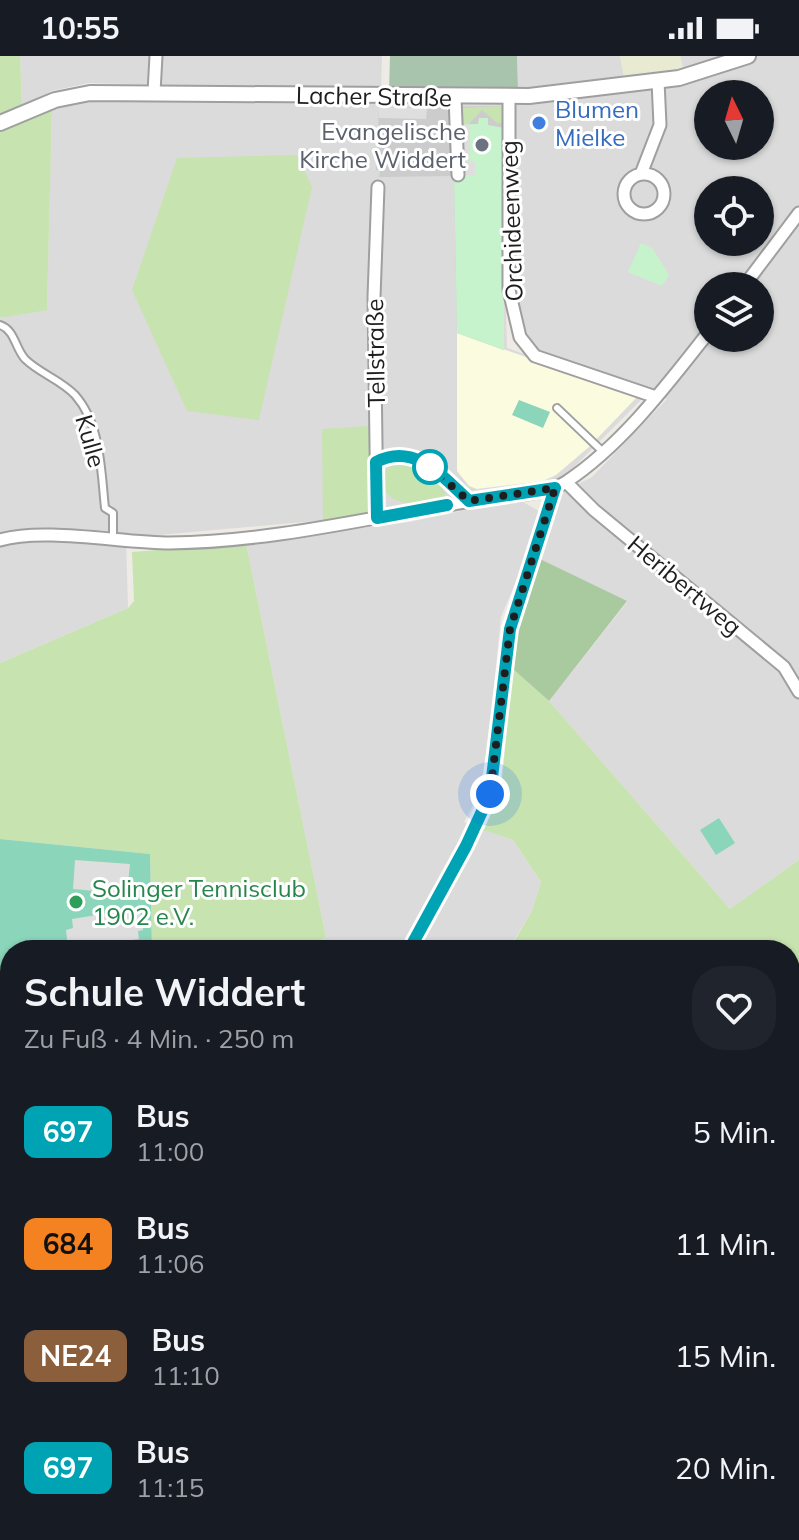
<!DOCTYPE html>
<html lang="de">
<meta charset="utf-8">
<style>
body{margin:0;font-family:Mulish,sans-serif;background:#20242c;color:#f1f3f6;height:100vh;display:flex;flex-direction:column;font-size:30px;white-space:nowrap}
*{box-sizing:border-box;margin:0}
p{font-size:26px;color:#9ea1a6}
.icon{flex:none;width:44px;height:44px;fill:none;stroke:currentColor;stroke-width:2;stroke-linecap:round;stroke-linejoin:round}
.map{position:relative;flex:1;overflow:hidden}
.panel{position:absolute;left:0px;top:884px;width:800px;height:600px;display:flex;flex-direction:column;background:#171b24;border-radius:32px 32px 0 0;box-shadow:0 2px 6px #0004}
.panel>*{flex:none}
.badge{padding:0 16px;border-radius:12px;font-size:28px;line-height:52px}
.needle{width:52px;rotate:355deg}
.controls{position:absolute;left:694px;top:24px;display:grid;gap:16px}
.controls a{display:grid;place-items:center;width:80px;height:80px;border-radius:50%;background:#171b24;box-shadow:0 2px 6px #0004;font-size:40px}
.you{position:absolute;width:40px;height:40px;margin:-20px;border:6px solid #fff;border-radius:50%;background:#1a73e8;box-shadow:0 0 0 12px #1a73e833}
.map>.badge{position:absolute;translate:-50% -50%;box-shadow:0 0 0 4px #fff}
.round{display:grid;place-items:center;flex:none;width:84px;height:84px;border-radius:32px;background:#20242c}
.head{display:flex;align-items:center;justify-content:space-between;height:136px;padding:0 24px}
h1{font-size:38px;font-weight:700;line-height:60px}
ul{padding:0;list-style:none}
li{display:flex;align-items:center;gap:24px;height:112px;padding:0 24px}
li div{flex:1}
li b{display:block;font-size:30px}
li em{font-style:normal}
li .badge{min-width:88px;font-weight:700;text-align:center}
.status{display:flex;justify-content:space-between;align-items:center;height:56px;padding:0 40px;background:#171b24;direction:ltr}
.status svg{height:22px;fill:currentColor}
.map>svg:first-child{display:block}
</style>
<div class="status"><b>10:55</b><svg viewBox="0 0 49 12"><path d="M0 12V9h3v3zM5 12V6h3v6zM10 12V3h3v9zM15 12V0h3v12zM26 1h20v11H26zM47 4h2v5h-2z"/></svg></div>
<div class="map">
<svg width="799" height="1484" viewBox="0 0 799 1484">
<rect width="100%" height="100%" fill="#eeebe5"/>
<path fill="#dcdbdb" fill-rule="evenodd" d="M20 0H382L381 34 89 27 51 35 22 52Z
M517 0H620L624 20 683 12 680 0H799V804L730 853 549 645 627 546 538 502 558 438 592 421 667 343 534 294 521 271 514 244 513 34 518 33ZM708 38H760V90H708ZM708 134H760V186H708ZM708 230H760V282H708Z
M509 38 504 188 507 292 644 341 573 412 558 423 540 430 476 437 370 460 126 482 128 552 0 607V262L47 253 52 53 105 42 208 45Z
M518 443 544 458 501 561 488 689 478 739 464 766 513 784 541 826 532 855 508 894H302L326 881 246 487 409 466Z
M0 783 10 894V1411L0 1384Z
M799 1291V1378L790 1371V1304Z
M33 1474H160L161 1484H37Z"/>
<path fill="#fbfbe0" d="M457 277 638 340 589 391 556 419 543 425 477 433 469 430 457 415Z"/>
<path fill="#ccc" d="M509 50 504 72V294L457 277 454 120 379 121 380 115 376 114 379 51Z"/>
<path fill="#e8ead2" d="M620 0H680L683 12 624 21Z"/>
<path fill="#c7e3b0" d="M0 0H20L22 52 0 62Z
M509 50V67H497L482 54 468 69H456V52Z
M52 53 47 254 0 262V75Z
M297 99 312 131 259 364 187 355 132 234 177 102Z
M369 370 370 460 323 464 322 373Z
M402 404C415 407 446 427 446 441 434 444 415 449 402 446 376 441 376 409 402 404Z
M246 487 326 881 302 894H152L150 798 0 783V607L128 552 134 545 132 496Z
M513 613 549 645 730 853 799 804V983L790 967V894H509L532 855 541 826 513 784 484 774 501 733Z
M0 1384 10 1411V1474H33L37 1484H0Z
M181 1474H273L271 1484H183Z"/>
<path fill="#a9c99e" d="M538 502 627 545 549 645 513 613 514 581Z
M790 967 799 983V1291L790 1304Z
M790 1371 799 1378V1484H271L273 1474H790Z"/>
<path fill="#a8c4ad" d="M390 0H517L518 34 389 36Z"/>
<path fill="#c6f3cb" d="M479 62H488V69L504 72V294L457 277 454 119 470 106V68H478Z
M641 187 653 193 669 219 662 230 628 216Z"/>
<path fill="#8bd5ba" d="M519 344 550 356 543 372 512 359Z
M719 762 735 787 716 799 700 774Z
M0 783 150 798 152 894H10V987L0 990Z"/>
<path fill="#dedede" d="M379 51 427 52 426 63 379 62Z
M470 68V105L475 106V119H458L456 69Z
M75 804 130 808 127 838 73 833Z
M140 852 143 874 138 875 139 883 68 893 66 874 73 872 72 863Z"/>
<g fill="none" stroke-linecap="round" stroke-linejoin="round">
<path stroke="#a9cbd7" stroke-width="4" d="M790 1238 799 1231
M531 1484 539 1474"/>
<g stroke="#9f9f9f" stroke-width="10">
<path id="service" d="M0 269C15 274 15 292 25 303 39 317 61 324 75 339 101 368 101 415 105 452L113 457V485
M557 352 602 395"/>
</g>
<g stroke="#9f9f9f" stroke-width="15">
<path id="minor" d="M154 36 156 0
M455 41 458 119
M509 41V234L520 281 535 300 656 341
M624 138a20 20 0 1 1 40 0a20 20 0 1 1-40 0Z
M641 118 660 69 658 25
M744 230 799 157
M376 406C415 385 442 421 469 445
M566 426 594 454 784 611 799 636
M377 462 374 241 378 131
M0 484C43 471 122 487 170 487 271 486 372 461 471 445 496 440 545 440 566 426 622 389 667 329 708 277
M409 894 455 812 490 738 510 573 555 432
M0 1121 10 1120
M0 1191 10 1185
M172 1474 173 1484
M296 1474V1484
M352 1474 354 1484"/>
</g>
<g stroke="#9f9f9f" stroke-width="18">
<path id="tertiary" d="M0 67 55 44 90 37 529 40 679 22 748 0"/>
</g>
<use href="#service" stroke="#fff" stroke-width="6"/>
<use href="#minor" stroke="#fff" stroke-width="11"/>
<use href="#tertiary" stroke="#fff" stroke-width="14"/>
</g>
<g fill="none" stroke-linecap="round" stroke-linejoin="round">
<g stroke="#fff" stroke-width="18">
<path id="line" d="M409 894 466 790 490 738 510 573 555 432 469 445C442 420 415 386 376 406L377 462 447 449"/>
</g>
<use href="#line" stroke="#00a3b4" stroke-width="12"/>
<path stroke="#1e1e1e" stroke-width="8" stroke-dasharray="0 14.4" d="M430 411 469 445 555 432 510 573 490 738"/>
</g>
<circle fill="#3f7fe0" stroke="#fff" stroke-width="3" cx="539" cy="67" r="8"/>
<circle fill="#6b7280" stroke="#fff" stroke-width="3" cx="482" cy="89" r="8"/>
<circle fill="#fff" stroke="#00a3b4" stroke-width="4" cx="430" cy="411" r="16"/>
<circle fill="#2e9e5b" stroke="#fff" stroke-width="3" cx="76" cy="846" r="8"/>
<g text-anchor="middle" dominant-baseline="central" stroke-width="6" stroke-linejoin="round" paint-order="stroke">
<g font-size="24" fill="#1e1e1e" stroke="#fff">
<text transform="translate(374 40) rotate(1)">Lacher Straße</text>
<text transform="translate(511 165) rotate(-92)">Orchideenweg</text>
<text transform="translate(375 297) rotate(-91)">Tellstraße</text>
<text transform="translate(91 385) rotate(74)">Kulle</text>
<text transform="translate(685 529) rotate(40)">Heribertweg</text>
</g>
<g font-size="24" fill="#366cbe" stroke="#fff" text-anchor="start">
<text x="555" y="53">Blumen<tspan x="555" dy="28">Mielke</tspan></text>
</g>
<g font-size="24" fill="#5b616d" stroke="#fff" text-anchor="end">
<text x="466" y="75">Evangelische<tspan x="466" dy="28">Kirche Widdert</tspan></text>
</g>
<g font-size="24" fill="#27864d" stroke="#fff" text-anchor="start">
<text x="92" y="832">Solinger Tennisclub<tspan x="92" dy="28">1902 e.V.</tspan></text>
</g>
</g>
</svg>
<div class="controls">
<a><svg class="needle" viewBox="-14 -14 28 28"><path d="M0-13l5 13h-10z" fill="#e53935"/><path d="M0 13l5-13h-10z" fill="#9ea1a6"/></svg></a>
<a><svg class="icon" aria-label="locate" viewBox="0 0 24 24"><circle cx="12" cy="12" r="6"/><path d="M12 2v4M12 18v4M2 12h4M18 12h4"/></svg></a>
<a><svg class="icon" aria-label="layers" viewBox="0 0 24 24"><path d="M12 4l9 5-9 5-9-5zM3 14l9 5 9-5"/></svg></a>
</div>
<div class="you" style="left:490px;top:738px"></div>
<section class="panel">
<div class="head"><div><h1>Schule Widdert</h1><p>Zu Fuß · 4 Min. · 250 m</p></div><a class="round"><svg class="icon" aria-label="heart" viewBox="0 0 24 24"><path d="M12 20l-8-8c-3-5 5-10 8-4 3-6 11-1 8 4z"/></svg></a></div>
<ul>
<li><span class="badge" style="background:#00a3b4;color:#fff">697</span><div><b>Bus</b><p>11:00</p></div><em>5 Min.</em></li>
<li><span class="badge" style="background:#f58220;color:#111">684</span><div><b>Bus</b><p>11:06</p></div><em>11 Min.</em></li>
<li><span class="badge" style="background:#8b5e3c;color:#fff">NE24</span><div><b>Bus</b><p>11:10</p></div><em>15 Min.</em></li>
<li><span class="badge" style="background:#00a3b4;color:#fff">697</span><div><b>Bus</b><p>11:15</p></div><em>20 Min.</em></li>
</ul>
</section>
</div>
